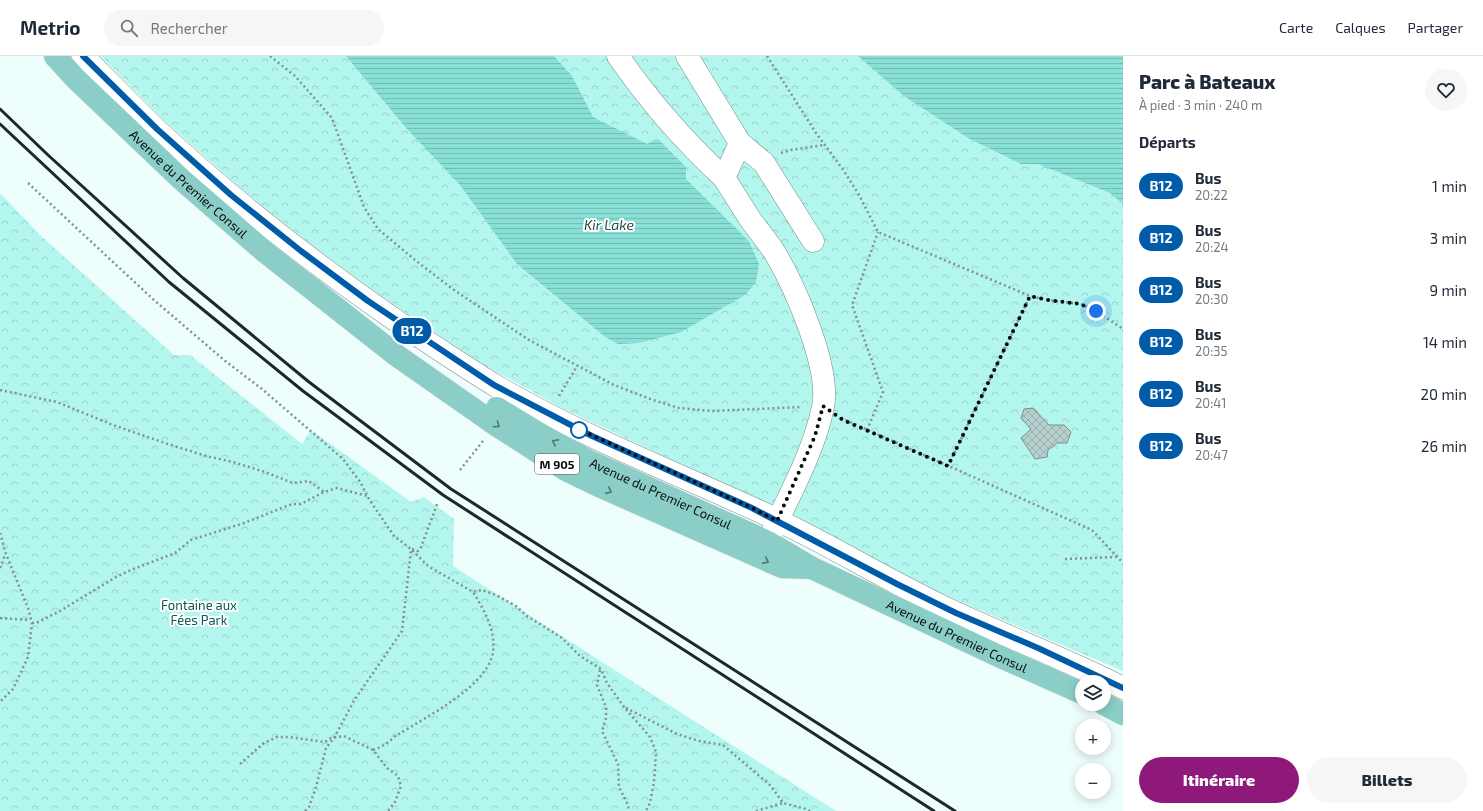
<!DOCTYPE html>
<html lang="fr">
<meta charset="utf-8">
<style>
body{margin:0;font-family:"Exo 2",sans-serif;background:#f6f6f7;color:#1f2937;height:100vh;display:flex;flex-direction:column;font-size:15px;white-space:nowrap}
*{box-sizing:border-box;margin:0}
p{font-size:13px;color:#747a83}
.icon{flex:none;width:22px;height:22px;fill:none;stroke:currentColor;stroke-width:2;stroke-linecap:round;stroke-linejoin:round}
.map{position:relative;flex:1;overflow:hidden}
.details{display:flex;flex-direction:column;background:#fff;width:360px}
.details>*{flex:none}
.badge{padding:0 8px;border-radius:13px;font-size:14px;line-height:26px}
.controls{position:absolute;left:1075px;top:619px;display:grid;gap:8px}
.controls a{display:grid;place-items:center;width:36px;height:36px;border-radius:50%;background:#fff;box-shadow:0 2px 10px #0003;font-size:20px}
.you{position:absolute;width:20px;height:20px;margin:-10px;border:3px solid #fff;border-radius:50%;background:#1a73e8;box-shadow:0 0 0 6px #1a73e833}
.map>.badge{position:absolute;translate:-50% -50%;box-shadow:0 0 0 2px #fff}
h2{padding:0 16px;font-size:15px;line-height:36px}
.round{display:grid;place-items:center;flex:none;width:42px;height:42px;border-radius:21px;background:#f6f6f7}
.summary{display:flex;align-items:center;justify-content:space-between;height:68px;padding:0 16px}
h1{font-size:19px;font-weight:800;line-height:30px}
.button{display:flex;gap:8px;margin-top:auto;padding:8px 16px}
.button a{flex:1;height:46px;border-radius:24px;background:#8e197a;color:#fff;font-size:16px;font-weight:800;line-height:46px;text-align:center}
.button a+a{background:#f6f6f7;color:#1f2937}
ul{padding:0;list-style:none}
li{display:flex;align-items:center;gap:12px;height:52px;padding:0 16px}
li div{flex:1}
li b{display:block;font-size:15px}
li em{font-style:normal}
li .badge{min-width:44px;font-weight:700;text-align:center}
header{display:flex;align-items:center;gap:24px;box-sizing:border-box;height:56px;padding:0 20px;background:#fff;border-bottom:1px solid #e0e1e3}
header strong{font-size:19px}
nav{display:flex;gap:22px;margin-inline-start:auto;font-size:14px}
.search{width:280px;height:36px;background:#f6f6f7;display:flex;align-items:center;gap:10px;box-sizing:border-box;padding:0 14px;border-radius:22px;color:#747a83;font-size:15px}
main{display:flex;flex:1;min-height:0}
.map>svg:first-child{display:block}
</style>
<header>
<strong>Metrio</strong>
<div class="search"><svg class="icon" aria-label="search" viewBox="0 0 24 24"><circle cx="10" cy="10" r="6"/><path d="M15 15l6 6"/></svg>Rechercher</div>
<nav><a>Carte</a><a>Calques</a><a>Partager</a></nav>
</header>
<main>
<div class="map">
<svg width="1123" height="755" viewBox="0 0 1123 755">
<defs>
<pattern id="park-crowns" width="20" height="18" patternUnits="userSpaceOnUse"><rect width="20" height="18" fill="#b3f6ee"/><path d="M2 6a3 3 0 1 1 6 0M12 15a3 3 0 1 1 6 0" fill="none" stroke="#98d2cb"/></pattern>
<pattern id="water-rules" width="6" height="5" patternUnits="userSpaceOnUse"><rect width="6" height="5" fill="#87dfd5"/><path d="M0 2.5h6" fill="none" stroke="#73beb6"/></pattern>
<pattern id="building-cross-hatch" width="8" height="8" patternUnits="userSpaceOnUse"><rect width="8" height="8" fill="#b7d0cd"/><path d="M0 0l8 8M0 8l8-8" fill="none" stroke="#9cb1af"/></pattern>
</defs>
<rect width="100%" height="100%" fill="#eefefc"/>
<path fill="url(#park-crowns)" d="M101 0H1123V615L902 521 689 412 560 351 479 306 371 233 313 190 239 131 166 66Z
M0 137 40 179 174 299H190L302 388 311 374 411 446 424 441 454 463 453 510 669 649 836 755H0Z"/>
<path fill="url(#water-rules)" d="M346 0H554L572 20 593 61 647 88 658 83 686 111V123L749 185 759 208 756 226 745 239 681 276 639 287 618 288 604 280 517 208 460 129 407 73Z
M858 0H1123V148L1110 137 1038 108H1021L968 82 904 40Z"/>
<path fill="url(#building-cross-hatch)" stroke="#78908d" d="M1033 352 1049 369H1064L1071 376 1067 387H1057L1048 394 1047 401 1035 403 1021 382 1031 373 1021 362 1024 353Z"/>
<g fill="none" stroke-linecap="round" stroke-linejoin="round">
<g stroke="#768d8a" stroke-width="23">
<path id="minor" d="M83 0C108 25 132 50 157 74 232 144 314 208 398 266 432 289 466 312 501 333 581 379 668 414 752 452 821 483 886 524 954 556 1010 582 1068 604 1123 632
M618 0C649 45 684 85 724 122
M687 0 740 87 764 107 813 185
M740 87 724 122C733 136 741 149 750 163 758 174 767 185 775 197 795 231 831 312 823 351 814 395 790 437 772 477"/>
</g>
<g stroke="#d7d8d8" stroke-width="23">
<g id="major">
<path id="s1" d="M55 0 76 23 181 123 264 195 396 299 496 369 566 414 599 430 782 511 812 512"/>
<path id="s2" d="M497 352 540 378 587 404 768 486 812 512 1003 602 1082 637"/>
<path d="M1104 648 1123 658"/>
</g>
</g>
<path stroke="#84908f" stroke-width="2.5" stroke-dasharray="2 3" stroke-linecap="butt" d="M270 0 295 20 332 62 364 151 378 173 415 204 454 234 529 284 614 329 653 344 679 352 712 355 802 351
M767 0 816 77 844 115 859 139 878 176 1030 240 1047 244 1081 248 1096 255 1123 273
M781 97 791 94 824 89
M28 127 155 245 224 304 262 333 343 403 361 427 367 440 394 480 411 493 428 510 473 536 482 534 496 539 516 550 527 560 562 582 580 600 601 613 607 627 624 651 650 681 656 696 654 726 650 747 646 755
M0 334 57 346 113 369 168 388 206 400 233 406 265 416 293 427 309 425 324 436 337 432 367 440
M559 340 577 310
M841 362 1092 474 1123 507
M867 374 883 336 852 249 878 176
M948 410 1030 240
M460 414 483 385
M0 477 6 498 28 552 32 567 28 601 13 633 0 646
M412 493 418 495 421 491 438 446
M1065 503 1116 501
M0 512 5 499
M0 562 30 564
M32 567H36L60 555 116 521 131 514 175 497 191 484 244 467 292 448H301L324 436
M600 614 597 629 606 651V662L602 675 618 708 619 731 628 749 629 755
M626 652 677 678 699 685 723 689 771 730 783 747 806 753 810 755
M373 694C378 692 383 690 387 687 391 685 394 680 399 678 426 661 488 630 493 596 496 574 484 554 473 536
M240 708 264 687 277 681H289L325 686 331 682 344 680 373 694 387 712 398 720 401 730 395 746 388 755
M305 755 309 751 316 731 326 692 334 682 355 643 402 575 411 494
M756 755 783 747"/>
<use href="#minor" stroke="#fff" stroke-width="22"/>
<use href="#major" stroke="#8bcec7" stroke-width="22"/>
<path stroke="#1f2827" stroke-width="3" d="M0 53 48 99 183 222 309 326 451 433 955 755
M0 68 169 226 303 335 443 439 934 755"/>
</g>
<defs><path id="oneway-chevron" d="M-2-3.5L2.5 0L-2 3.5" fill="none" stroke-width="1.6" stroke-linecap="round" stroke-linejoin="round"/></defs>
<g stroke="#4f7873">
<use href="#oneway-chevron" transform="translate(497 369) rotate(34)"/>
<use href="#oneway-chevron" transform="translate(555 386) rotate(-152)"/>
<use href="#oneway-chevron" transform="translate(609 435) rotate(24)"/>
<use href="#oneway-chevron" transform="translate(766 505) rotate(24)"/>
</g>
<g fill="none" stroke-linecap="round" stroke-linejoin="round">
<g stroke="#fff" stroke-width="9">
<path id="line" d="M83 0 157 73 231 139 301 195 368 245 494 329 592 380 752 452 897 528 956 557 1038 592 1123 632"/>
</g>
<use href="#line" stroke="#005ca9" stroke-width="6"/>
<path stroke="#060e0d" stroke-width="4" stroke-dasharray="0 7.2" d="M579 374 578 373 752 452 777 465 815 380 823 350 843 364 948 410 1030 240 1048 244 1080 248 1096 255"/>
</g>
<circle fill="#fff" stroke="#005ca9" stroke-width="2" cx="579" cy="374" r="8"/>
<g text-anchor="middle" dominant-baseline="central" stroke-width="4" stroke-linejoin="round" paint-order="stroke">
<rect fill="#fff" stroke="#515656" stroke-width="1" x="535" y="398" width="44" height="20" rx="3"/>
<g font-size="12" font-weight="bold" fill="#060e0d">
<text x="557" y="408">M 905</text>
</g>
<g font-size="13" fill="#060e0d" stroke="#fff">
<text stroke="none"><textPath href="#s1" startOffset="185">Avenue du Premier Consul</textPath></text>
<text stroke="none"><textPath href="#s2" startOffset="185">Avenue du Premier Consul</textPath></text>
<text stroke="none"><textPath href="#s2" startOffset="514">Avenue du Premier Consul</textPath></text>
</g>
<g font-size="13" fill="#0c5953" stroke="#fff">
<text x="199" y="549">Fontaine aux<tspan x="199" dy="15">Fées Park</tspan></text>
</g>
<g font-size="14" font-style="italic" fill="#244d48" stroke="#fff">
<text x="609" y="168">Kir Lake</text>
</g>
</g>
</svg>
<div class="controls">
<a><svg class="icon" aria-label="layers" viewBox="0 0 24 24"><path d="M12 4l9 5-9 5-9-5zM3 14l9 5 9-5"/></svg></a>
<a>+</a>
<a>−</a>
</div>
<div class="you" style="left:1096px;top:255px"></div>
<b class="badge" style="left:412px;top:275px;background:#005ca9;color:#fff">B12</b>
</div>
<section class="details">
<div class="summary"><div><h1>Parc à Bateaux</h1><p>À pied · 3 min · 240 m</p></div><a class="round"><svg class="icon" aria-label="heart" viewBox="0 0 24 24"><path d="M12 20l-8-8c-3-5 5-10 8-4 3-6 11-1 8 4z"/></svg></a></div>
<h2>Départs</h2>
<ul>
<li><span class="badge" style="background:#005ca9;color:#fff">B12</span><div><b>Bus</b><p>20:22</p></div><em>1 min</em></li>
<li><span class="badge" style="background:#005ca9;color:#fff">B12</span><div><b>Bus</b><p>20:24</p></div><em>3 min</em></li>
<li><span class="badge" style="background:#005ca9;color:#fff">B12</span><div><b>Bus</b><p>20:30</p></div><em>9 min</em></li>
<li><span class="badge" style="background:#005ca9;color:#fff">B12</span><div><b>Bus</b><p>20:35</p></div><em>14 min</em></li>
<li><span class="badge" style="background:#005ca9;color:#fff">B12</span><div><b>Bus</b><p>20:41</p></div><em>20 min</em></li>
<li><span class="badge" style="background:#005ca9;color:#fff">B12</span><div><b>Bus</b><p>20:47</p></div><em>26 min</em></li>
</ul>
<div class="button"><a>Itinéraire</a><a>Billets</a></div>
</section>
</main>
